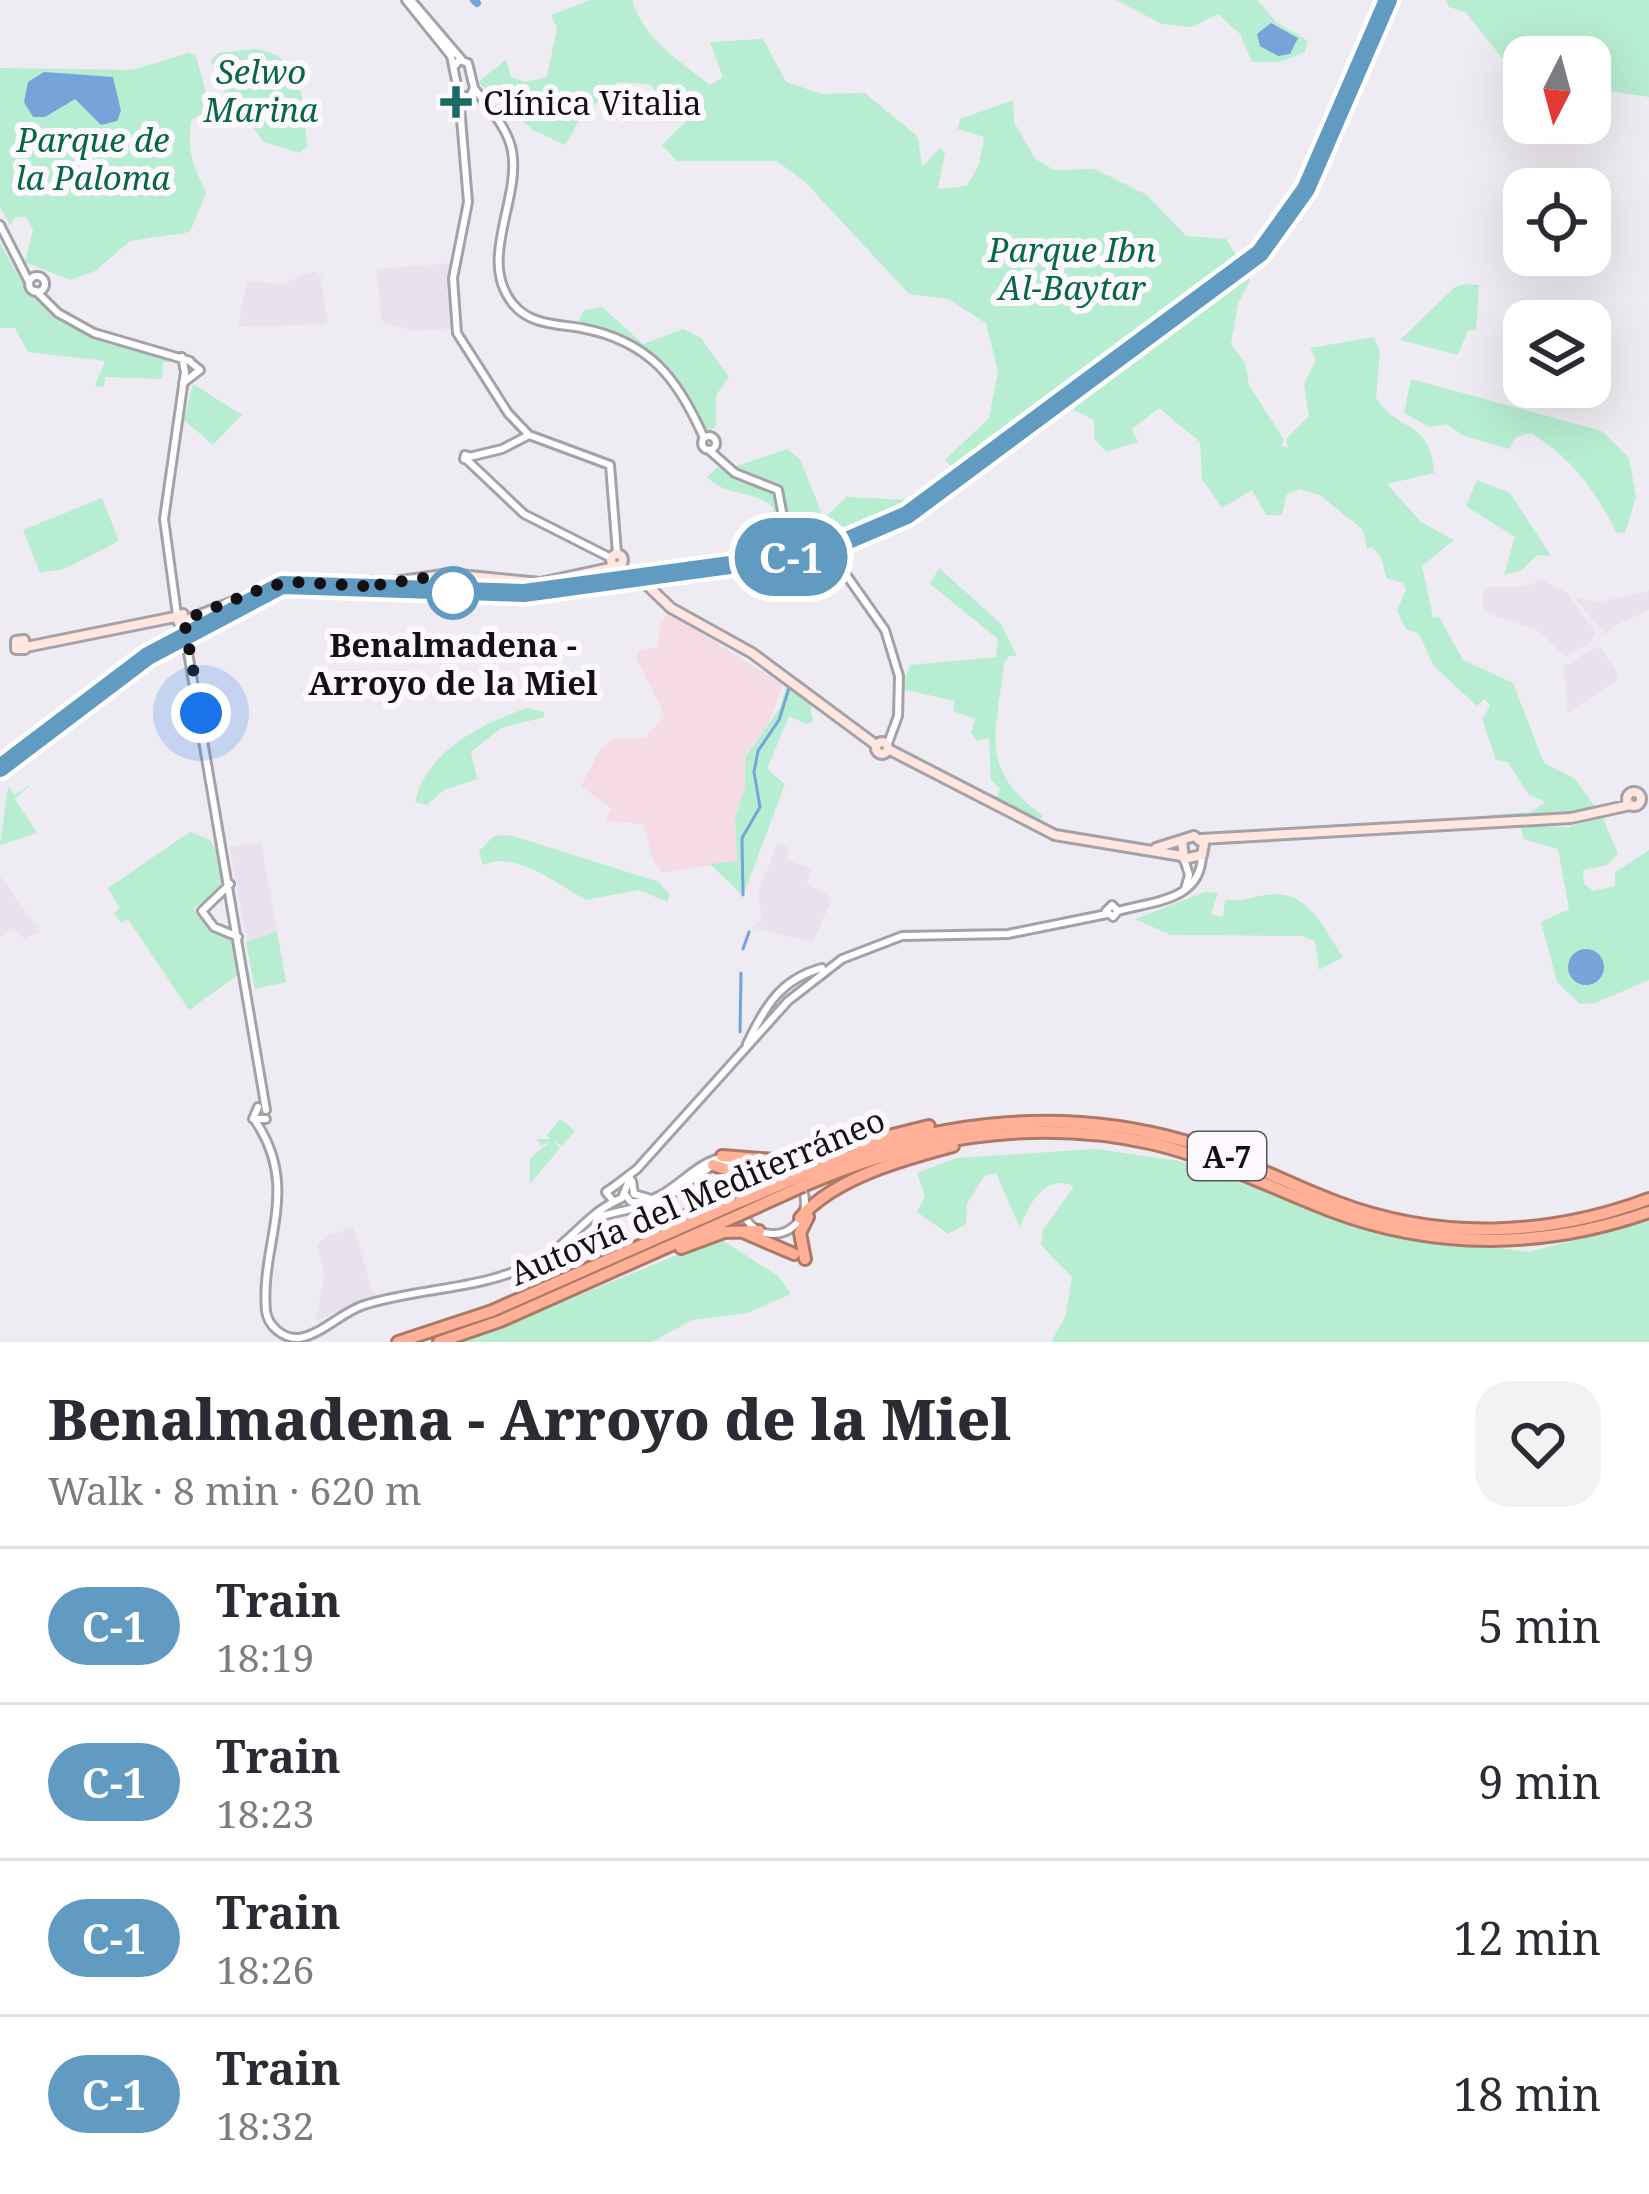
<!DOCTYPE html>
<meta charset="utf-8">
<style>
body{margin:0;font-family:"Noto Serif",serif;background:#f2f2f3;color:#2b2b33;height:100vh;display:flex;flex-direction:column;font-size:45px;white-space:nowrap}
*{box-sizing:border-box;margin:0}
p{font-size:39px;color:#7c7c81}
.icon{flex:none;width:66px;height:66px;fill:none;stroke:currentColor;stroke-width:2;stroke-linecap:round;stroke-linejoin:round}
.map{position:relative;height:1342px;overflow:hidden}
.sheet{display:flex;flex-direction:column;background:#fff;flex:1}
.sheet>*{flex:none}
.badge{padding:0 24px;border-radius:39px;font-size:42px;line-height:78px}
.needle{width:78px;rotate:186deg}
.fabs{position:absolute;left:1503px;top:36px;display:grid;gap:24px}
.fabs a{display:grid;place-items:center;width:108px;height:108px;border-radius:24px;background:#fff;box-shadow:0 12px 48px #0002;font-size:60px}
.you{position:absolute;width:60px;height:60px;margin:-30px;border:9px solid #fff;border-radius:50%;background:#1a73e8;box-shadow:0 0 0 18px #1a73e833}
.map>.badge{position:absolute;translate:-50% -50%;box-shadow:0 0 0 6px #fff}
.round{display:grid;place-items:center;flex:none;width:126px;height:126px;border-radius:36px;background:#f2f2f3}
.headline{display:flex;align-items:center;justify-content:space-between;height:204px;padding:0 48px}
h1{font-size:57px;font-weight:800;line-height:90px}
ul{padding:0;list-style:none}
li{display:flex;align-items:center;gap:36px;height:156px;padding:0 48px;border-top:3px solid #e1e1e2}
li div{flex:1}
li b{display:block;font-size:45px}
li em{font-style:normal}
li .badge{min-width:132px;font-weight:700;text-align:center}
.map>svg:first-child{display:block}
</style>
<div class="map">
<svg width="1649" height="1342" viewBox="0 0 1649 1342">
<rect width="100%" height="100%" fill="#efebf2"/>
<path fill="#f4dbe4" d="M669 613 783 685 768 724 744 757 752 797 738 806 735 817 737 861 663 873 654 862 643 824 605 821 611 808 581 786 600 750 616 738H645L665 716 636 658 639 651 659 647 660 622Z"/>
<path fill="#eae1ef" d="M451 263 448 289 454 328 412 331 381 321 377 269Z
M315 271 321 276 327 324 238 327 247 281 281 284Z
M1542 580 1567 592 1595 632 1590 643 1565 657 1539 631 1486 613 1482 603 1485 587H1522Z
M1649 591V610L1611 627 1606 635 1575 598 1599 602Z
M1600 646 1620 678 1567 713 1564 666Z
M261 842 286 982 255 989 230 847Z
M777 843 790 848 786 859 812 869 807 884 833 897 813 942 752 928 762 920 758 894Z
M0 876 40 931 25 940 13 927 0 937Z
M353 1227 374 1296 315 1321 325 1276 317 1246 322 1238Z"/>
<path fill="#b7edd1" d="M590 0H632C643 38 679 61 710 85L723 77 710 42 763 39 786 82 822 94 865 93 918 137 922 167 940 148 945 152 938 189 967 186 979 165 984 137 958 129 960 119 1013 100 1014 122 1035 159 1054 170 1095 169 1147 195 1186 236 1226 239 1244 268 957 474 945 460 989 418 998 371 986 323 948 299 909 294 805 182 777 161H677L662 145 688 119 649 84 618 82 580 119 565 145 533 130 478 82 506 60 511 77 526 82 547 77 557 28 551 15Z
M1116 0H1257L1276 22 1308 41 1305 52 1280 62H1252L1240 34 1218 14 1192 27 1162 24Z
M1446 0H1649V97L1590 88V57H1524V77L1516 75 1465 12 1449 7Z
M255 49C308 56 301 104 308 145L300 153 264 142 251 125 238 121 211 60 218 53Z
M189 53 196 56 211 111 192 119C186 150 193 165 206 193L190 232 130 241 95 271 70 280 25 262 33 230 26 217H15L10 225 0 206V68L132 70Z
M0 242C45 335 85 335 176 361L163 363 162 379 106 377 103 387 95 386 105 361 28 352 15 328H0Z
M1244 272 1250 280 1238 303 1231 344 1245 363 1249 385 1284 440 1281 446 1288 448 1286 439 1309 416 1304 384 1316 360 1310 348 1374 337 1380 352 1376 398C1401 435 1431 419 1434 473L1387 484 1421 522 1454 540 1422 566 1433 618 1439 617 1463 660 1513 683 1544 763 1575 779 1596 808 1570 816 1490 820V815L1531 812 1546 802 1529 795 1508 762 1496 760 1482 719 1490 706 1485 699 1477 706 1434 666 1419 634 1406 629 1397 611 1406 589 1403 583 1386 578 1382 559 1372 547 1367 549 1363 530 1320 495 1299 489 1286 495 1282 515H1266L1252 490 1222 508 1202 479 1200 442 1159 408 1132 429 1138 442 1106 452 1094 439V420L1066 406 1113 376Z
M1466 284 1479 285 1476 330H1468L1458 355 1400 340 1455 287Z
M602 307 643 344 683 329 701 338 729 377 716 395V425L708 434 665 363 579 321 584 310Z
M1411 379 1602 431 1629 458 1636 497 1625 533 1616 532C1594 488 1572 459 1531 433L1516 437 1509 449 1464 436 1447 424 1430 427 1404 413Z
M193 384 242 415 213 445 184 420Z
M787 449 800 459 824 519 846 497 914 500 837 542 780 549 784 496 765 479 734 467Z
M721 464 777 493 782 500 776 532H771L773 508C755 489 726 498 707 477Z
M1477 480 1510 493 1551 556 1537 555 1522 570 1504 575 1515 537 1466 506Z
M102 498 119 541 64 569 40 573 23 530Z
M939 568 1001 624 1017 656H1009L1004 664C996 735 978 769 1043 816L1037 824 994 804 1000 789 991 780 989 738 977 741 971 733 975 719 953 711 955 701 902 689 910 665 996 657 998 639 930 584Z
M787 683 810 704 813 721 806 724 789 716 767 769 785 784 743 896 710 864 737 861 735 817 745 788V757L780 708Z
M527 708 544 712V717L501 728 471 752 477 779 444 790 427 805 415 802C427 751 481 724 527 708Z
M33 782 15 799 37 833 0 845 8 787 15 795Z
M1603 818 1618 854 1607 865 1583 870 1584 884 1593 891 1615 886V872L1649 850V980L1595 1003 1580 1004 1557 982 1541 922 1569 909 1558 849 1523 839 1521 827H1567Z
M190 832 210 840 219 855 223 887 194 908 211 931 233 939 239 974 189 1010 128 919 121 923 114 913 120 908 108 888Z
M510 835 659 882 670 895 667 902 639 890 586 900C558 885 516 850 483 865L479 851 494 836Z
M1205 892 1218 893 1211 914 1223 917 1225 900C1242 902 1257 895 1274 894 1310 893 1325 931 1343 957L1319 970 1315 941 1302 936 1171 935 1135 919Z
M277 932 286 982 255 989 246 942Z
M560 1119 575 1131 562 1146 554 1141 560 1148 530 1184V1158L549 1143 542 1145 536 1139H550L547 1135Z
M1095 1149 1180 1161 1375 1231 1528 1252 1649 1221V1342H1051L1066 1315 1072 1277 1041 1245 1043 1230 1074 1186C1046 1173 1028 1204 1020 1228L996 1173 984 1176 967 1204 966 1224 948 1234 917 1212 925 1196 917 1173 957 1158Z
M719 1238 778 1276 791 1294 747 1313 692 1320 652 1342H464Z"/>
<path fill="#76a3d8" d="M1271 23 1298 38 1290 54 1278 56 1260 46 1257 34Z
M44 72 113 77 121 111 117 121 101 125 75 99 45 117H33L24 102 28 82Z
M1568 967a18 18 0 1 1 36 0a18 18 0 1 1-36 0Z"/>
<g fill="none" stroke-linecap="round" stroke-linejoin="round">
<path stroke="#76a3d8" stroke-width="3" d="M743 895 742 838 760 807 754 772 758 751 779 720 790 685
M743 949 749 932
M740 1032 741 973"/>
<path stroke="#76a3d8" stroke-width="8" d="M474 0 477 3"/>
<g stroke="#a5a1a8" stroke-width="12">
<path id="tertiary" d="M406 0 451 56 459 95 470 97 474 88 468 63 459 60 454 67
M411 0 462 60
M474 88C488 107 508 128 512 151 521 200 477 260 513 304 530 325 557 324 581 328 650 341 678 379 704 438
M459 95 468 202 453 278 457 333 508 413 529 435
M0 225 29 282
M29 284a8 8 0 1 1 16 0a8 8 0 1 1-16 0Z
M36 291 58 313 94 333 190 361
M183 383 200 370 189 361
M529 435 610 465 617 553
M702 443a7 7 0 1 1 14 0a7 7 0 1 1-14 0Z
M709 450 735 473 778 490 783 517 774 551
M465 455 468 456V460L464 459Z
M469 457 502 449 529 435
M467 460 524 514 611 558
M775 545 767 539 777 534
M777 565 783 571 776 577 771 571Z
M783 571 821 568 847 576 885 630 899 676 898 716 887 746
M177 615 164 519 185 372 182 357
M183 623 266 1110
M1184 859 1189 875 1185 889
M230 884 202 911 214 927 238 937
M1112 905 1118 911 1113 917 1106 911Z
M1118 911C1153 901 1201 901 1202 855
M747 1044C765 1006 781 979 822 968
M258 1107 253 1119H266
M256 1122C301 1189 260 1244 266 1311 268 1326 283 1339 299 1338 321 1335 342 1312 364 1305 425 1286 484 1291 542 1259 569 1243 587 1215 614 1202
M741 1202a32 32 0 1 1 64 0a32 32 0 1 1-64 0Z
M632 1181 634 1194 648 1198
M616 1185 637 1169 788 1001 842 959 902 936 1008 934 1107 914
M616 1185 606 1192 614 1202 622 1198 630 1178
M624 1193 631 1202C669 1205 689 1163 724 1157
M597 1217 660 1202 716 1163H741L750 1177"/>
</g>
<g stroke="#a5a1a8" stroke-width="14">
<path id="secondary" d="M611 560a6 6 0 1 1 12 0a6 6 0 1 1-12 0Z
M371 581 374 588 367 591 364 584Z
M375 585 449 574 540 583 619 566
M647 585 671 608 752 653 876 745
M184 621 179 623 176 616 183 614 184 621 282 583 364 586
M16 641 24 640 25 649H16Z
M26 647 175 617
M876 748a6 6 0 1 1 12 0a6 6 0 1 1-12 0Z
M888 749 1055 835 1182 856
M1627 799a7 7 0 1 1 14 0a7 7 0 1 1-14 0Z
M1201 839 1571 818 1630 805
M1156 848 1194 836 1204 844 1202 855 1184 859 1182 840"/>
</g>
<g stroke="#ac7868" stroke-width="16">
<path id="motorway" d="M722 1156 788 1161 929 1126
M778 1171 797 1165
M801 1176C922 1123 1054 1104 1184 1141 1237 1156 1285 1183 1336 1202 1438 1241 1548 1237 1649 1199
M803 1186C912 1138 1032 1117 1150 1143 1212 1157 1269 1187 1329 1210 1434 1250 1543 1249 1649 1212
M800 1218C834 1178 904 1159 953 1146
M673 1225 730 1187 728 1170 713 1165
M745 1233 794 1254
M681 1248 724 1232 759 1231
M805 1259 800 1233 808 1217
M398 1342 492 1311 735 1204
M439 1342 500 1321 739 1215"/>
</g>
<use href="#tertiary" stroke="#fff" stroke-width="6"/>
<use href="#secondary" stroke="#ffe7e0" stroke-width="8"/>
<use href="#motorway" stroke="#ffb096" stroke-width="10"/>
<path stroke="#3a383c" stroke-width="3" stroke-dasharray="15 15" stroke-linecap="butt" d="M1260 253 1307 189 1388 0
M430 592 524 593 818 553 907 515 1238 275
M0 768 13 754"/>
<g stroke="#a5a1a8" stroke-width="14" stroke-linecap="butt">
<path id="secondary-bridge" d="M638 573 647 585"/>
</g>
<g stroke="#ac7868" stroke-width="16" stroke-linecap="butt">
<path id="motorway-bridge" d="M735 1204 801 1176
M739 1215 803 1186"/>
</g>
<use href="#secondary-bridge" stroke="#ffe7e0" stroke-width="8"/>
<use href="#motorway-bridge" stroke="#ffb096" stroke-width="10"/>
</g>
<g fill="none" stroke-linecap="round" stroke-linejoin="round">
<g stroke="#fff" stroke-width="27">
<path id="line" d="M0 768 148 656 282 585 524 593 818 553 907 515 1260 253 1306 189 1388 0"/>
</g>
<use href="#line" stroke="#619bc1" stroke-width="18"/>
<path stroke="#131114" stroke-width="12" stroke-dasharray="0 21.6" d="M201 713 184 620 268 586 296 582 364 586 368 580 377 585 449 574 453 593"/>
</g>
<path fill="#1d6963" stroke="#fcf8fe" stroke-width="4.5" d="M450 84h12v12h12v12h-12v12h-12v-12h-12v-12h12z"/>
<circle fill="#fff" stroke="#619bc1" stroke-width="6" cx="453" cy="593" r="24"/>
<g text-anchor="middle" dominant-baseline="central" stroke-width="12" stroke-linejoin="round" paint-order="stroke">
<rect fill="#fcf8fe" stroke="#59565a" stroke-width="3" x="1188" y="1132" width="78" height="48" rx="9"/>
<g font-size="30" font-weight="bold" fill="#131114">
<text x="1227" y="1156">A-7</text>
</g>
<g font-size="33" font-style="italic" fill="#066745" stroke="#fcf8fe">
<text x="261" y="71">Selwo<tspan x="261" dy="38">Marina</tspan></text>
<text x="93" y="139">Parque de<tspan x="93" dy="38">la Paloma</tspan></text>
<text x="1072" y="249">Parque Ibn<tspan x="1072" dy="38">Al-Baytar</tspan></text>
</g>
<g font-size="33" fill="#131114" stroke="#fcf8fe" text-anchor="start">
<text x="483" y="102">Clínica Vitalia</text>
</g>
<g font-size="33" font-weight="bold" fill="#131114" stroke="#fcf8fe">
<text x="453" y="644">Benalmadena -<tspan x="453" dy="38">Arroyo de la Miel</tspan></text>
</g>
<g font-size="33" fill="#131114" stroke="#fcf8fe">
<text transform="translate(697 1196) rotate(-23)">Autovía del Mediterráneo</text>
</g>
</g>
</svg>
<div class="fabs">
<a><svg class="needle" viewBox="-14 -14 28 28"><path d="M0-13l5 13h-10z" fill="#e53935"/><path d="M0 13l5-13h-10z" fill="#7c7c81"/></svg></a>
<a><svg class="icon" aria-label="locate" viewBox="0 0 24 24"><circle cx="12" cy="12" r="6"/><path d="M12 2v4M12 18v4M2 12h4M18 12h4"/></svg></a>
<a><svg class="icon" aria-label="layers" viewBox="0 0 24 24"><path d="M12 4l9 5-9 5-9-5zM3 14l9 5 9-5"/></svg></a>
</div>
<div class="you" style="left:201px;top:713px"></div>
<b class="badge" style="left:791px;top:557px;background:#619bc1;color:#fff">C-1</b>
</div>
<section class="sheet">
<div class="headline"><div><h1>Benalmadena - Arroyo de la Miel</h1><p>Walk · 8 min · 620 m</p></div><a class="round"><svg class="icon" aria-label="heart" viewBox="0 0 24 24"><path d="M12 20l-8-8c-3-5 5-10 8-4 3-6 11-1 8 4z"/></svg></a></div>
<ul>
<li><span class="badge" style="background:#619bc1;color:#fff">C-1</span><div><b>Train</b><p>18:19</p></div><em>5 min</em></li>
<li><span class="badge" style="background:#619bc1;color:#fff">C-1</span><div><b>Train</b><p>18:23</p></div><em>9 min</em></li>
<li><span class="badge" style="background:#619bc1;color:#fff">C-1</span><div><b>Train</b><p>18:26</p></div><em>12 min</em></li>
<li><span class="badge" style="background:#619bc1;color:#fff">C-1</span><div><b>Train</b><p>18:32</p></div><em>18 min</em></li>
</ul>
</section>
